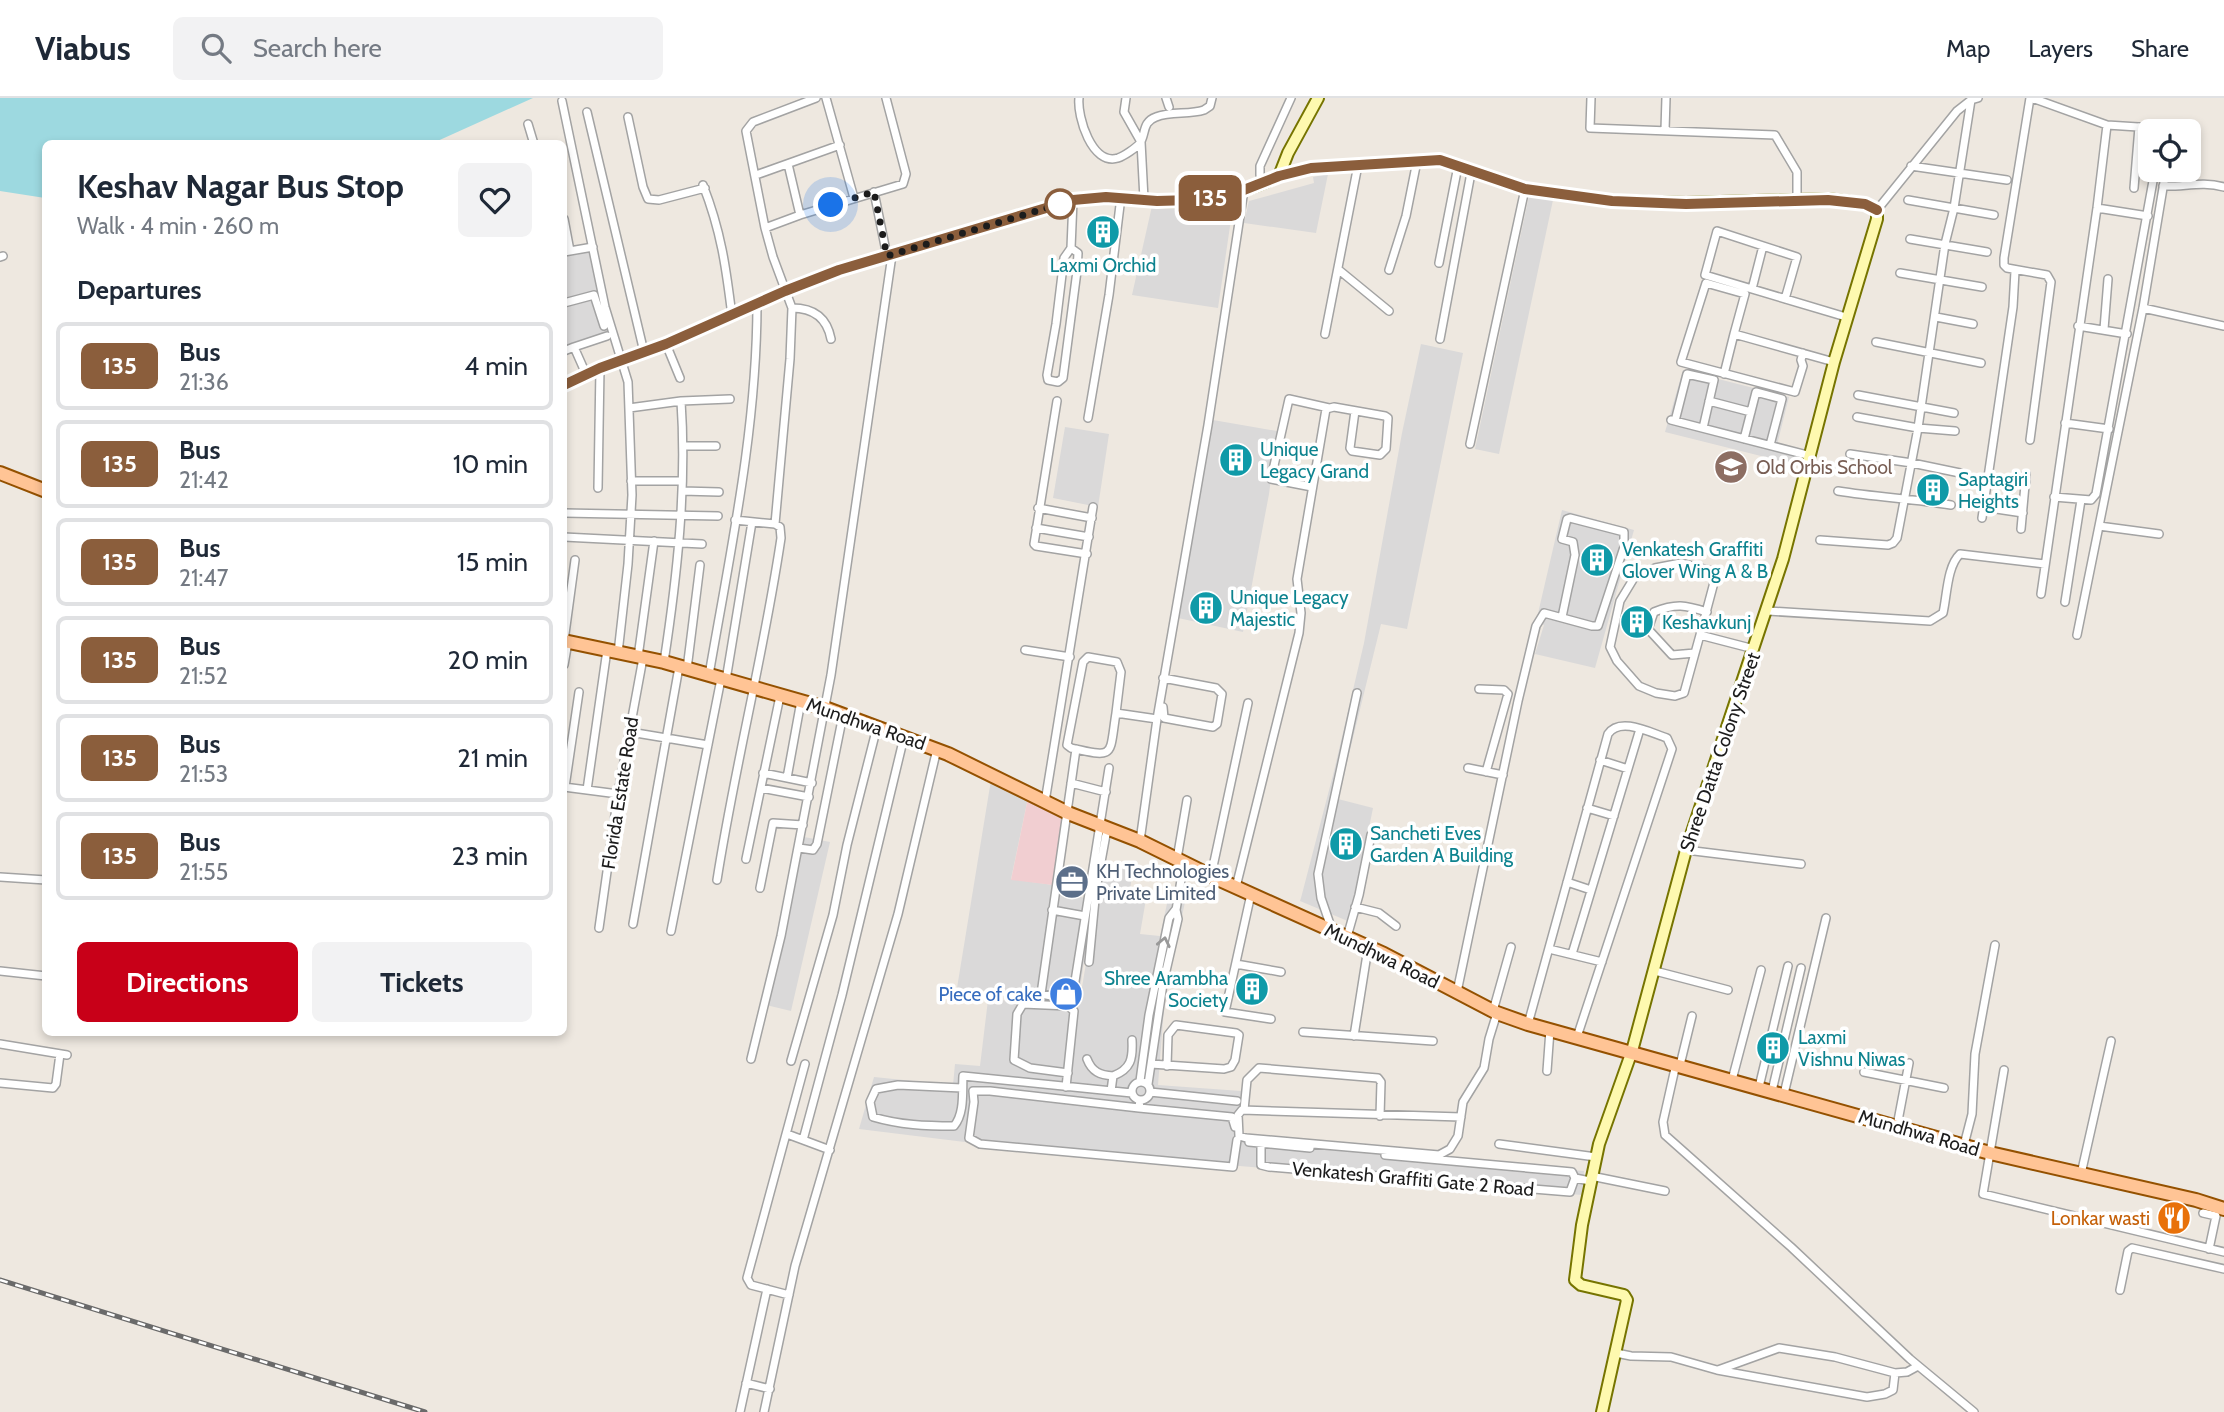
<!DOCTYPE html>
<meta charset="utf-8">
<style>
body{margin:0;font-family:Cabin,sans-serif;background:#f2f2f3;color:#1f2937;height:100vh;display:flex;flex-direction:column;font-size:26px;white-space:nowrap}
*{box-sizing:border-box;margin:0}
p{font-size:23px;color:#747a83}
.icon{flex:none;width:38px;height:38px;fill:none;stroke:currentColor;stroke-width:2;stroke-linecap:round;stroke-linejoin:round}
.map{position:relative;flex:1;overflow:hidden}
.drawer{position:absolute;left:42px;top:42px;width:525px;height:896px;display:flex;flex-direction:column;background:#fff;border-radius:10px;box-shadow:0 4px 10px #0003}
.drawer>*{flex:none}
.badge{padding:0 14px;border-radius:10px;font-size:24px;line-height:46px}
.buttons{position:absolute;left:2138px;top:21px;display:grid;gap:14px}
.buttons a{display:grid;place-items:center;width:63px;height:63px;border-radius:10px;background:#fff;box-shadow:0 4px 10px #0003;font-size:35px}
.you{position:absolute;width:35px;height:35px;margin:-18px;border:5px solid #fff;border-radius:50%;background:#1a73e8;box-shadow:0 0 0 10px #1a73e833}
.map>.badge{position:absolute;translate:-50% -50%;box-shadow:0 0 0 4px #fff}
h2{padding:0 35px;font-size:26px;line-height:63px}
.round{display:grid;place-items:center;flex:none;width:74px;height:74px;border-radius:10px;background:#f2f2f3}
.summary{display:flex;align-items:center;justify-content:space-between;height:119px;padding:0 35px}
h1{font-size:33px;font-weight:800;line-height:52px}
.primary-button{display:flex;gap:14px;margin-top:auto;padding:14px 35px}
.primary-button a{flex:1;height:80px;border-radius:10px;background:#c80018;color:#fff;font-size:28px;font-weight:800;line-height:80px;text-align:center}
.primary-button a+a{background:#f2f2f3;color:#1f2937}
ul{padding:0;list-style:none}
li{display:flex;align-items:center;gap:21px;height:88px;margin:0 14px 10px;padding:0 21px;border:4px solid #e0e1e3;border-radius:10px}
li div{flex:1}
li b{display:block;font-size:26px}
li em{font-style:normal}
li .badge{min-width:77px;font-weight:700;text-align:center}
header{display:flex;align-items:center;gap:42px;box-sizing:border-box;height:98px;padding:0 35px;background:#fff;border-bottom:2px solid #e0e1e3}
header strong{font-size:33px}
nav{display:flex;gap:38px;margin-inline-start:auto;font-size:24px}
.search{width:490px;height:63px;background:#f2f2f3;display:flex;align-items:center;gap:18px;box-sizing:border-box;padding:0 24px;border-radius:10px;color:#747a83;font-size:26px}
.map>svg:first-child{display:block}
</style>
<header>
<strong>Viabus</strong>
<div class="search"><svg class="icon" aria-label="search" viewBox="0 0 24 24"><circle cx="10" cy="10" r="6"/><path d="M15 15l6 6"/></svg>Search here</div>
<nav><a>Map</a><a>Layers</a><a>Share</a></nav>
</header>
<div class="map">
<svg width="2224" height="1314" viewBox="0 0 2224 1314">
<rect width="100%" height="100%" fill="#eee8e0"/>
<path fill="#dad9d9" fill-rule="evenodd" d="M1328 76 1316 135 1244 125 1249 103 1314 85 1313 79Z
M1529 98 1553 102 1499 356 1475 351Z
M1234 101 1218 210 1132 197 1152 108Z
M592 151 612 234 564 251V156Z
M1421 246 1463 255 1407 531 1381 526 1338 701 1373 710 1350 824 1300 803 1301 800 1334 673 1364 545 1402 335Z
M1683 272 1789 299 1777 347 1797 353 1793 366 1665 334Z
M1213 322 1277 333 1269 396 1243 534 1178 520Z
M1065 329 1109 336 1098 409 1053 400Z
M1562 412 1634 432 1595 570 1535 556 1544 527 1536 524Z
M991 682 1028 700 1011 781 1053 787 1037 899 957 890Z
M799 738 830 744 791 913 762 906 775 857Z
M1094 754 1105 756 1103 767 1133 771 1129 799 1146 801 1140 836 1160 838 1168 801 1185 804 1165 898 1158 987 1241 993 1239 1038 1237 1042 1584 1073 1582 1097 981 1046 859 1031 874 979 953 987 955 966 980 968 988 902 1042 903 1056 796 1087 800ZM1099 788 1079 907 1059 905H1078L1089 829Z"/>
<path fill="#f1ced1" d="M1028 700 1066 718 1053 787 1011 782Z"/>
<path fill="#9dd9e0" d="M0 0H533L433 45 46 46 45 100 0 93Z"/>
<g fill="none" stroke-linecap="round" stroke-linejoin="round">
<g stroke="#a3a3a3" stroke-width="10">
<path id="street" d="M826 0 854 100
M1079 0C1077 19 1092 68 1118 60 1124 58 1136 50 1140 45 1146 36 1142 24 1156 19 1171 13 1189 17 1204 12L1210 8 1212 0
M1126 0 1124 14 1141 44 1144 101
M1166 0 1169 9
M1591 0 1590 30 1775 37 1797 74V103
M2032 0 2107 27 2154 30 2163 33
M562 3 605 209 628 284 632 397 628 466 618 555
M587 14 644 254
M628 19 643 89 648 101 659 102 705 90
M528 26 534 46
M1665 32 1666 0
M788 66 800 117
M1911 68 2007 82
M756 77 840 47
M1264 85 1260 77V68L1291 0
M703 87C721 133 726 169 732 218
M2163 88C2184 89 2202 83 2224 89
M2134 90 2139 29
M874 94 887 158
M1908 102 1994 117
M2097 110 2148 118
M1877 112 1957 13 1971 2 1978 0
M564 121 570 153
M765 130 800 117 903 86 906 76 886 0
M1910 141 1987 154
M1071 150 1078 155 1077 173 1063 280 1058 284 1048 282 1047 277 1056 226 1064 160 1071 150 1073 102
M564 154 593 149
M0 159 3 158
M1439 165 1458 68
M1339 172 1389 213
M1389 172 1406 118 1417 63
M1900 175 1982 189
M1752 191 1763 148
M1785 201 1797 159 1717 133 1705 177 1846 219
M564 205 594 197 604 228
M792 210C814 210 827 220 831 241
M2143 210 2224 228
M1936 219 1973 226
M2078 228 2127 236
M2104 231 2108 181
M1325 236 1358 67
M1440 241 1471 75
M1876 244 1981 265
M666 246 680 280
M564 253 574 249
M1803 255 1801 262 1803 268 1795 294 1681 264 1706 185 1745 196 1734 236 1745 239 1834 264
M586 276 574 249 607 238
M1724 276 1734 236
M1858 297 1954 315
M1057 303 1034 446 1036 448 1087 456
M1709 303 1751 314
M629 310 681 303 730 301
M1857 319 1918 330 1955 333
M1088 320 1109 197 1121 99
M1671 322 1811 358
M1675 323 1687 276 1714 282 1703 330
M2065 325 2109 331
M1744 341 1756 294 1782 301 1770 347
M2030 342 2051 184 2047 177 2007 170 2004 167V160L2030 0
M1470 346 1525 91
M683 348H716
M1850 356 1912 365 1960 375
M1989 380 2026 384
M631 383H682
M1312 389 1271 381 1289 301 1329 310
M598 390 600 270
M682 393 719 394
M1838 393C1876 399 1913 401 1951 407
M2054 399 2091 402 2096 396 2155 72
M1983 409 2023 415
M1038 410 1092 420
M564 415 718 418
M1982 420 2013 209 2015 173
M775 426 790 261 792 210 773 159 765 130 746 33 753 24 816 0
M2099 428 2159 436
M1036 430 1089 439
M2021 431 2026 376
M564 439 702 446
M1820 442 1888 447 1893 445 1897 440 1918 330 1945 146 1954 110 1971 2
M2041 496 2097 110 2107 27
M2065 504 2081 402
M1768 513 1930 523 1943 515C1947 498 1947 468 1960 456L2045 466
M1700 537 1684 595 1675 598 1656 595 1639 588 1617 563 1610 549 1620 503 1634 480 1655 470 1681 465 1712 473 1716 477 1700 537 1754 551
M2077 537 2143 210 2166 72
M564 543 575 462
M1025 552 1070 559
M1695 555 1672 557 1648 531 1654 514C1676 505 1685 507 1707 514
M638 559 654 443
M664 564C677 479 687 390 681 303
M564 567 568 544
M687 571 700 467
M709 577C730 455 757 331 757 206
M726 582 752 424
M1479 591 1504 592 1508 596 1486 674
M1163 609 1164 620 1213 629 1217 626 1222 596 1216 590 1163 580
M1116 615 1121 574 1117 564 1088 559 1083 564 1067 647 1071 650C1116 660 1109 659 1116 615L1157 621
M630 634 708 647
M1076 651 1041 896 1072 902 1109 670
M1600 662 1628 671
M1468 670 1503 677
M763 675 812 685
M787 680 801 603
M1071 685 1106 694
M564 689 618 696
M565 689 579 594
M761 690 809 699
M587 692 607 552
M1045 704 1093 409
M1587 710 1614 718
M1140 743 1157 621 1208 327 1244 92
M799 750 813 752 817 746 843 617
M1686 752 1801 766
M746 761 780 598
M1177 761 1187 702
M1211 778 1248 605
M0 779 46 782
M717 782C735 667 764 555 781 440L780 429 775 426 735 422
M1567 784 1591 792
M1236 789 1299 535 1301 515 1297 481 1326 311 1334 309 1385 318 1388 320 1386 351 1380 357 1352 353 1350 350 1355 313
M760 790 773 725 803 727
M1096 791 1147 800
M1251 796 1225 914 1271 921
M1355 809 1379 815 1396 828
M1052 812 1085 818
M633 826 679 569
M599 830 618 696 643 560
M1332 832 1321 800 1318 776 1357 595
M671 833 721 581
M1347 839 1359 797 1371 737
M1549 851 1602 864
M1572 856 1640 631
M1089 864 1096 791 1107 731
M1236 866 1281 874
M0 873 46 878
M1655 873 1728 892
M1457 894 1518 603 1536 528 1544 515 1592 528H1598L1624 449V434L1570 420 1567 421 1562 441 1573 444 1575 457 1562 519
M1493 913 1511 849
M1528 926 1608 636C1620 618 1651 635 1667 640L1672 651 1577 939
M1303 934 1433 943
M1354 938 1368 850
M0 946 67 957
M751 961 781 838 831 577 892 157
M1087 961C1092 974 1100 977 1113 978
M791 963 833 817 847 747 877 629
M1151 966 1224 971 1231 969 1235 962 1239 937 1236 935 1176 927 1168 937 1167 968
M1676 966 1663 1024 1665 1037 1791 1149 1910 1261 1974 1314
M1680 967 1692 918
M2004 972 1983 1096 2224 1154
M1547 973 1550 932
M1864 974 1944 990
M1732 982 1761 872
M1140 983 1149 917 1169 820 1176 811
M1132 993a9 9 0 1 1 18 0a9 9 0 1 1-18 0Z
M0 985 53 990 56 986 60 956
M1148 986 1163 886 1178 821 1176 812 1184 764
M1066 989 1074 913 1068 908 1023 906 1017 916 1014 962 1030 970 1068 975
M1759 989 1788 868
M962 990 898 987 876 991 870 1004 873 1019C900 1027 926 1028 954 1028 965 1015 962 993 963 978L1132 995
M1111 993 1113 978C1131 971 1133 961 1132 942
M1772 993 1801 870
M1150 994 1237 1003
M1784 996 1826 820
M1140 1002 1139 1010 990 993H973L974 1004 969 1040 980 1046 1233 1069 1237 1042
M1139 1010 1232 1019 1235 1029
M1244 1012 1247 982 1259 970 1378 980 1381 984 1380 1018
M1461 1019 1242 1012 1238 1017 1239 1038 1246 1040 1439 1057 1450 1051 1458 1038 1463 1004 1484 970 1489 941 1497 915
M1897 1028 1909 965
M787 1036 830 1052
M803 1042 842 897 904 639
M1249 1044 1310 1050
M1261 1046V1067L1269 1069 1570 1094 1575 1080
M1499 1046 1596 1059
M1964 1047 1972 1016 1975 956 1995 847
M1385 1057 1572 1074 1575 1080 1590 1083
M2081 1076 2111 943
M1591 1078 1665 1093
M2203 1115 2216 1118 2209 1151
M2120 1192 2128 1153 2132 1150 2224 1171
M789 1197 751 1187 747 1180 805 966
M1616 1255 1631 1258 1671 1259 1717 1272 1867 1299 1885 1296 1893 1292 1895 1275
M1718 1272 1779 1250 1835 1259 1895 1275 1907 1274 1918 1268
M746 1285 770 1291
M740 1314 767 1191
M764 1314 795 1168 898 816 937 651"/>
</g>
<g stroke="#767400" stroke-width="14">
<path id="secondary" d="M1279 78 1311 70 1440 62 1525 91 1612 103 1686 105 1828 101 1865 106 1877 112V121L1834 264 1783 461 1686 752 1632 953 1599 1046 1582 1127 1575 1182 1581 1187 1624 1197 1627 1202 1602 1314
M564 287 600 270 666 246 785 193 839 172 1073 102C1102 97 1128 101 1156 103 1198 105 1240 97 1279 78L1288 55 1318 0"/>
</g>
<g stroke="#945100" stroke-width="16">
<path id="primary" d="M0 375 46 393
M564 543 664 564 825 610 948 656 1068 715 1140 743 1211 778 1384 856 1497 915 1528 926 1990 1055 2196 1102 2224 1111"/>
</g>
<use href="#street" stroke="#fff" stroke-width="7"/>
<use href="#secondary" stroke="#fef9af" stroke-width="10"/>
<use href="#primary" stroke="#ffc495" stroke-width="12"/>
<g stroke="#6a6a6a" stroke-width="5">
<path id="rail" d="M0 1182 425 1314"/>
</g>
<use href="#rail" stroke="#fff" stroke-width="2.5" stroke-dasharray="8" stroke-linecap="butt"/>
</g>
<defs><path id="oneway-chevron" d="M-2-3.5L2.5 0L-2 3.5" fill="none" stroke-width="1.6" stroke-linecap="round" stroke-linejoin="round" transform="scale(1.75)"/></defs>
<use stroke="#999" href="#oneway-chevron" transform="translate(1164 844) rotate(-78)"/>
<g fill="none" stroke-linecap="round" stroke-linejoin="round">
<g stroke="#fff" stroke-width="16">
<path id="line" d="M564 287 600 270 666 246 785 193 839 172 1073 102 1106 99 1157 103 1192 102 1231 97 1279 78 1311 70 1440 62 1525 91 1612 103 1686 106 1828 102 1865 106 1877 112"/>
</g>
<use href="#line" stroke="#8b5e3c" stroke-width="10"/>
<path stroke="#1c1c1c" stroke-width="7" stroke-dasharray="0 12.6" d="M831 107 874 94 887 158 1060 106"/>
</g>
<defs>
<g id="building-disc" transform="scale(1.75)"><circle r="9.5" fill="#0f9aa8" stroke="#fff"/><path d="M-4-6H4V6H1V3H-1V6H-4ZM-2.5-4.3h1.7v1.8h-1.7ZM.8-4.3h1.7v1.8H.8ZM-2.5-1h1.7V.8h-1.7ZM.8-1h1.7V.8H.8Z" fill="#fff"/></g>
<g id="school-disc" transform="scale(1.75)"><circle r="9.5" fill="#8d6e63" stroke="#fff"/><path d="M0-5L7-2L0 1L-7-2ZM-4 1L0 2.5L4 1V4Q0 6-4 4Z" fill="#fff"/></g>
<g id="office-disc" transform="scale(1.75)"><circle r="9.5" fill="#5c6f8a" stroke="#fff"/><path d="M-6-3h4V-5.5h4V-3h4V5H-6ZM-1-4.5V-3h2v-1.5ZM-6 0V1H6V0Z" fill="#fff"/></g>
<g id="shop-disc" transform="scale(1.75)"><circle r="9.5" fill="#3f7fe0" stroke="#fff"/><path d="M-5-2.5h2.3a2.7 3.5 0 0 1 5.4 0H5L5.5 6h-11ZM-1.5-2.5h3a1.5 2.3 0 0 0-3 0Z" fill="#fff"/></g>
<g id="restaurant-disc" transform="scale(1.75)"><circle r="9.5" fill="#e8710a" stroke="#fff"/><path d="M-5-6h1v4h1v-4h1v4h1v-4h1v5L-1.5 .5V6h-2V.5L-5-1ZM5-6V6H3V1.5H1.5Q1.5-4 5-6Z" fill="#fff"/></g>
</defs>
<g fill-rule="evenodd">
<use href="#building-disc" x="1103" y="134"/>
<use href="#building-disc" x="1236" y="362"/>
<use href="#school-disc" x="1731" y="369"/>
<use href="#building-disc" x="1933" y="392"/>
<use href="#building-disc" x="1597" y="462"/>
<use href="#building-disc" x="1206" y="510"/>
<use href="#building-disc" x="1637" y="524"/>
<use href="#building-disc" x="1346" y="746"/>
<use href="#office-disc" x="1072" y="784"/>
<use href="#building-disc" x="1252" y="891"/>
<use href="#shop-disc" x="1066" y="896"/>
<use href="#building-disc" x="1773" y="950"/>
<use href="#restaurant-disc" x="2174" y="1120"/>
</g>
<circle fill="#fff" stroke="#8b5e3c" stroke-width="3.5" cx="1060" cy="106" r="14"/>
<g text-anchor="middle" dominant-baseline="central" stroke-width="7" stroke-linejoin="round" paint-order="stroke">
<g font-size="19" fill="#0d838f" stroke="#fff" text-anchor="start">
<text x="1103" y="167" text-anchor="middle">Laxmi Orchid</text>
<text x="1260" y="351">Unique<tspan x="1260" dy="22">Legacy Grand</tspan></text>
<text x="1958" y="381">Saptagiri<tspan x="1958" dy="22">Heights</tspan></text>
<text x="1622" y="451">Venkatesh Graffiti<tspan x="1622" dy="22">Glover Wing A &amp; B</tspan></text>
<text x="1230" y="499">Unique Legacy<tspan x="1230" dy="22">Majestic</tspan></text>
<text x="1662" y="524">Keshavkunj</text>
<text x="1370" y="735">Sancheti Eves<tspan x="1370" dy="22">Garden A Building</tspan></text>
<text x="1228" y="880" text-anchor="end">Shree Arambha<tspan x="1228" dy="22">Society</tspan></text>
<text x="1798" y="939">Laxmi<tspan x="1798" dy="22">Vishnu Niwas</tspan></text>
</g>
<g font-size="19" fill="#785e54" stroke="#fff" text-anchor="start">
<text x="1756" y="369">Old Orbis School</text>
</g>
<g font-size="19" fill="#1c1c1c" stroke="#fff">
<text transform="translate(866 626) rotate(19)">Mundhwa Road</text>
<text transform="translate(1720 654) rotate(-71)">Shree Datta Colony Street</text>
<text transform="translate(620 695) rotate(-81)">Florida Estate Road</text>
<text transform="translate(1382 858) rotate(26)">Mundhwa Road</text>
<text transform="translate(1919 1035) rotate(16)">Mundhwa Road</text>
<text transform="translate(1413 1081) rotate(5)">Venkatesh Graffiti Gate 2 Road</text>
</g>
<g font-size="19" fill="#4e5e75" stroke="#fff" text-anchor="start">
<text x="1096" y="773">KH Technologies<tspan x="1096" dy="22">Private Limited</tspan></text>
</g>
<g font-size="19" fill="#366cbe" stroke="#fff" text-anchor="end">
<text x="1042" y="896">Piece of cake</text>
</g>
<g font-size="19" fill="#c56008" stroke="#fff" text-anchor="end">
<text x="2150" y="1120">Lonkar wasti</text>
</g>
</g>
</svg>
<div class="buttons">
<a><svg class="icon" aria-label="locate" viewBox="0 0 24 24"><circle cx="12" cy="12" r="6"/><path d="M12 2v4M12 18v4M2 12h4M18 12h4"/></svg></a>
</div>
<div class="you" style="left:831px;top:107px"></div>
<b class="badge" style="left:1210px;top:100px;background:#8b5e3c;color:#fff">135</b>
<section class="drawer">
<div class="summary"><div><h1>Keshav Nagar Bus Stop</h1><p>Walk · 4 min · 260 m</p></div><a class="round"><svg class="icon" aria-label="heart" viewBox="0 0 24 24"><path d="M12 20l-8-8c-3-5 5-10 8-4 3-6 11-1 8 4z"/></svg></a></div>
<h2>Departures</h2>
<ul>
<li><span class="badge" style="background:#8b5e3c;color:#fff">135</span><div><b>Bus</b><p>21:36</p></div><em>4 min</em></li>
<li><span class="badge" style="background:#8b5e3c;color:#fff">135</span><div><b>Bus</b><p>21:42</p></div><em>10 min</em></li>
<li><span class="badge" style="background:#8b5e3c;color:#fff">135</span><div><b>Bus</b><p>21:47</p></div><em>15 min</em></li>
<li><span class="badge" style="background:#8b5e3c;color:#fff">135</span><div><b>Bus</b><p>21:52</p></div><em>20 min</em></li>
<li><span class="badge" style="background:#8b5e3c;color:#fff">135</span><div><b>Bus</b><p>21:53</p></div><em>21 min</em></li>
<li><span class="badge" style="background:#8b5e3c;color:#fff">135</span><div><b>Bus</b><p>21:55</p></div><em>23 min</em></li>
</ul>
<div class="primary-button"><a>Directions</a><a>Tickets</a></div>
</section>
</div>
